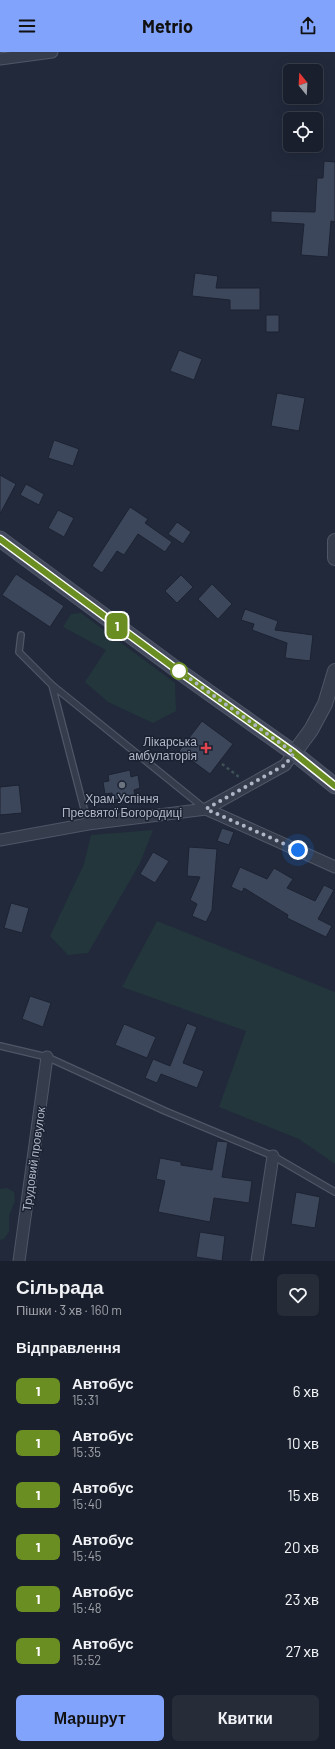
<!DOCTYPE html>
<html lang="uk">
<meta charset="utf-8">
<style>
body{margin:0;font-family:Barlow,sans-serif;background:#262c38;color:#f1f3f6;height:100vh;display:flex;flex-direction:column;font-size:15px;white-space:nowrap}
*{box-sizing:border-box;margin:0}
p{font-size:13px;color:#9fa2a9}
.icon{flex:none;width:22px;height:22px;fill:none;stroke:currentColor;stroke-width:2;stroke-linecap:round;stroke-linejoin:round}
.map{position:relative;height:1209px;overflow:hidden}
.panel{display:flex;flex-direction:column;background:#191f2c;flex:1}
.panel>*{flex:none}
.badge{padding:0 8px;border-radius:6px;font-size:14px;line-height:26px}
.needle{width:26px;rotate:342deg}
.tools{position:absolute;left:283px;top:12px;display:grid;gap:8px}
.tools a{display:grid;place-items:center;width:40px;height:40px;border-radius:6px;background:#191f2c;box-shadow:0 4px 16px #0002,0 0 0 1px #373d48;font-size:20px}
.you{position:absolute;width:20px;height:20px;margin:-10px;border:3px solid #fff;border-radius:50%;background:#1a73e8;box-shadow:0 0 0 6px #1a73e833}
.map>.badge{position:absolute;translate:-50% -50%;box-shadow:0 0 0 2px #fff}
h2{padding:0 16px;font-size:15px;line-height:36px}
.round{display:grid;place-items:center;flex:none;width:42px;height:42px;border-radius:6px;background:#262c38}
.head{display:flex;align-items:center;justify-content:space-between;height:68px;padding:0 16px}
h1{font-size:19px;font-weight:700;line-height:30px}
.primary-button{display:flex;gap:8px;margin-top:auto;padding:8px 16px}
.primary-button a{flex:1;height:46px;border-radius:6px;background:#81a3fb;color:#111;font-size:16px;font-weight:700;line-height:46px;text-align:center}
.primary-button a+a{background:#262c38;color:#f1f3f6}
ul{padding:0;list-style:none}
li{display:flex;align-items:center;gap:12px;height:52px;padding:0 16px}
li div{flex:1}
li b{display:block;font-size:15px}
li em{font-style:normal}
li .badge{min-width:44px;font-weight:700;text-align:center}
header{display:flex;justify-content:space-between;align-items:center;height:52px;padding:0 16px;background:#81a3fb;color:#111;font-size:18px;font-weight:700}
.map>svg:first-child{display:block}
</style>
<header><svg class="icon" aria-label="menu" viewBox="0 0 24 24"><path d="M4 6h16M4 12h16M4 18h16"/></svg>Metrio<svg class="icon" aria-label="share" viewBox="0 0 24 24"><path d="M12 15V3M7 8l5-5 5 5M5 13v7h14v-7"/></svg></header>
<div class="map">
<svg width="335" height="1209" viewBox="0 0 335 1209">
<rect width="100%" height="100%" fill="#21293b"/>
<path fill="#23363c" d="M81 561 175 631 176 659 153 671 108 650 85 630 106 598 63 575 71 562Z
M153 778 140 811 88 901 68 903 50 884 84 812 91 783Z
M157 869 335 940V1112L299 1087 219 1055 246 979 122 935Z
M7 1136 14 1140 15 1148 9 1164V1180L4 1187 0 1188V1137Z"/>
<path fill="#3d475b" stroke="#1c2332" d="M324 109 335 110V170L331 169 328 205 301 203 304 172 271 170V159L315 160 317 126H323Z
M195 221 218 224 216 236H260V258H230V248L192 244Z
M266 263H279V280H266Z
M179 298 202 307 194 328 170 319Z
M277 341 305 346 299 379 271 374Z
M54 388 79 397 73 414 48 406Z
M0 423 16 432 0 462Z
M26 432 44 442 39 453 20 443Z
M130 455 148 467 145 471 172 490 165 500 138 482 124 503 117 499 102 521 92 514Z
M58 458 74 466 64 485 48 476Z
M177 470 191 480 183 492 168 482Z
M16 522 64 554 50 575 2 543Z
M181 523 193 535 177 551 165 539Z
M212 532 232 552 218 567 198 547Z
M245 557 278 569 275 578 313 583 310 609 285 606 287 591 252 578 254 572 241 568Z
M202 669 233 692 210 722 179 699Z
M130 718 131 725 138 723 140 736 134 738 135 744 113 748 112 741 105 742 103 730 109 729 108 723Z
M19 733 22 761 0 763V735Z
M222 776 234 780 229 793 217 789Z
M189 795 217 797 212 858 206 870 192 864 197 852 190 848 200 825 187 824Z
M153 800 169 809 155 831 140 822Z
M240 815 267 827 274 816 293 827 287 836 315 849 324 833 334 838 318 867 332 874 326 885 287 866 288 863 244 836 242 840 231 835Z
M11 851 29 856 22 881 4 876Z
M30 944 51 951 43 975 22 967Z
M187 971 197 975 183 1011 204 1019 197 1036 161 1022 157 1031 145 1026 153 1007 170 1014Z
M124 972 156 985 147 1006 115 993Z
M217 1089 228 1090 222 1125 252 1129 249 1151 214 1146 210 1170 158 1160 165 1129 156 1127 160 1106 181 1110V1113L212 1118Z
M296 1140 320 1145 315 1176 291 1172Z
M200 1180 225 1184 222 1209 196 1205Z"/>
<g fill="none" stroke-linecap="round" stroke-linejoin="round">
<g stroke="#505666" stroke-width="8">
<path id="service" d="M21 583 19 600 52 633 204 756
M52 633 88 772
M0 994 47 1005 165 1059 273 1104 335 1140"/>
</g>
<g stroke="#505666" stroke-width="13">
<path id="minor" d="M0 7 52 0
M206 757 335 815
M0 788 88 772 206 757 285 713 294 701
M19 1209 47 1005
M257 1209 273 1104"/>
</g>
<g stroke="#505666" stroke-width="16">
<path id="tertiary" d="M335 489V506
M294 701 311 678 325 652 335 619"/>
</g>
<g stroke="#505666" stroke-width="17">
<path id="secondary" d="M0 487 180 620 294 701 335 734"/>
</g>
<path stroke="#3e5256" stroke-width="2.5" stroke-dasharray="3 3" stroke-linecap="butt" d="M222 712 239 725"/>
<use href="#service" stroke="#353c4b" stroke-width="5.5"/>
<use href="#minor" stroke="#353c4b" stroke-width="11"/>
<use href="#tertiary" stroke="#353c4b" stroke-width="14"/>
<use href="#secondary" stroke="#434a5e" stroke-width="15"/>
</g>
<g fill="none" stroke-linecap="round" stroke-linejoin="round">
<g stroke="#fff" stroke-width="9">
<path id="line" d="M0 487 180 620 294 701 335 734"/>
</g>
<use href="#line" stroke="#6b8e23" stroke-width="6"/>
<path stroke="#b0b6c7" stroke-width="4" stroke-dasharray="0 7.2" d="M179 619 294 701 285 713 206 757 298 798"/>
</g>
<circle fill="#fff" stroke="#6b8e23" stroke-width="2" cx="179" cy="619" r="8"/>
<path fill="#e0444e" stroke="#1a2130" stroke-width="1.5" d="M204 690h4v4h4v4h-4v4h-4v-4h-4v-4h4z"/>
<circle fill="#6b7280" stroke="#1a2130" stroke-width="1.5" cx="122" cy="733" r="4"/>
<g text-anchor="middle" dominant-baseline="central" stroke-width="3" stroke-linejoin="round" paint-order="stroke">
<g font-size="12" fill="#b0b6c7" stroke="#1a2130" text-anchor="end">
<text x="197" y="689">Лікарська<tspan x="197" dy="14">амбулаторія</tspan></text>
<text x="122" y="746" text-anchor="middle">Храм Успіння<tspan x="122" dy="14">Пресвятої Богородиці</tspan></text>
</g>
<g font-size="12" fill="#b0b6c7" stroke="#1a2130">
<text transform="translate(33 1107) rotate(-82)">Трудовий провулок</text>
</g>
</g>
</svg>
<div class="tools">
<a><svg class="needle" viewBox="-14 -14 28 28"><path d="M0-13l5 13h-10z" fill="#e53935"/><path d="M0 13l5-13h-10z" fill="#9fa2a9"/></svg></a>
<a><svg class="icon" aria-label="locate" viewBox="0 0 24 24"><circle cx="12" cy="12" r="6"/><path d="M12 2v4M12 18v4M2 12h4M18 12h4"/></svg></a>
</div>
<div class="you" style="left:298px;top:798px"></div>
<b class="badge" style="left:117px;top:574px;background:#6b8e23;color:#fff">1</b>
</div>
<section class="panel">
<div class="head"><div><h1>Сільрада</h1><p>Пішки · 3 хв · 160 m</p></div><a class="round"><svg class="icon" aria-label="heart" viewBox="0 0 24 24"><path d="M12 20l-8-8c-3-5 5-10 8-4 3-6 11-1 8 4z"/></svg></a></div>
<h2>Відправлення</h2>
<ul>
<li><span class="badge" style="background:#6b8e23;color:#fff">1</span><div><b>Автобус</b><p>15:31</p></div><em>6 хв</em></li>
<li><span class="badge" style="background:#6b8e23;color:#fff">1</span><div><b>Автобус</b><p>15:35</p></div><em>10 хв</em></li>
<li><span class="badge" style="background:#6b8e23;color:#fff">1</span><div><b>Автобус</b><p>15:40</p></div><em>15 хв</em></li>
<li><span class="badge" style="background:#6b8e23;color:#fff">1</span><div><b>Автобус</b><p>15:45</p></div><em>20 хв</em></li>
<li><span class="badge" style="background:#6b8e23;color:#fff">1</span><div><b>Автобус</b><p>15:48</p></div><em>23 хв</em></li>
<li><span class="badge" style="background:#6b8e23;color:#fff">1</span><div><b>Автобус</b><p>15:52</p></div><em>27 хв</em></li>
</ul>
<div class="primary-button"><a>Маршрут</a><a>Квитки</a></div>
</section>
